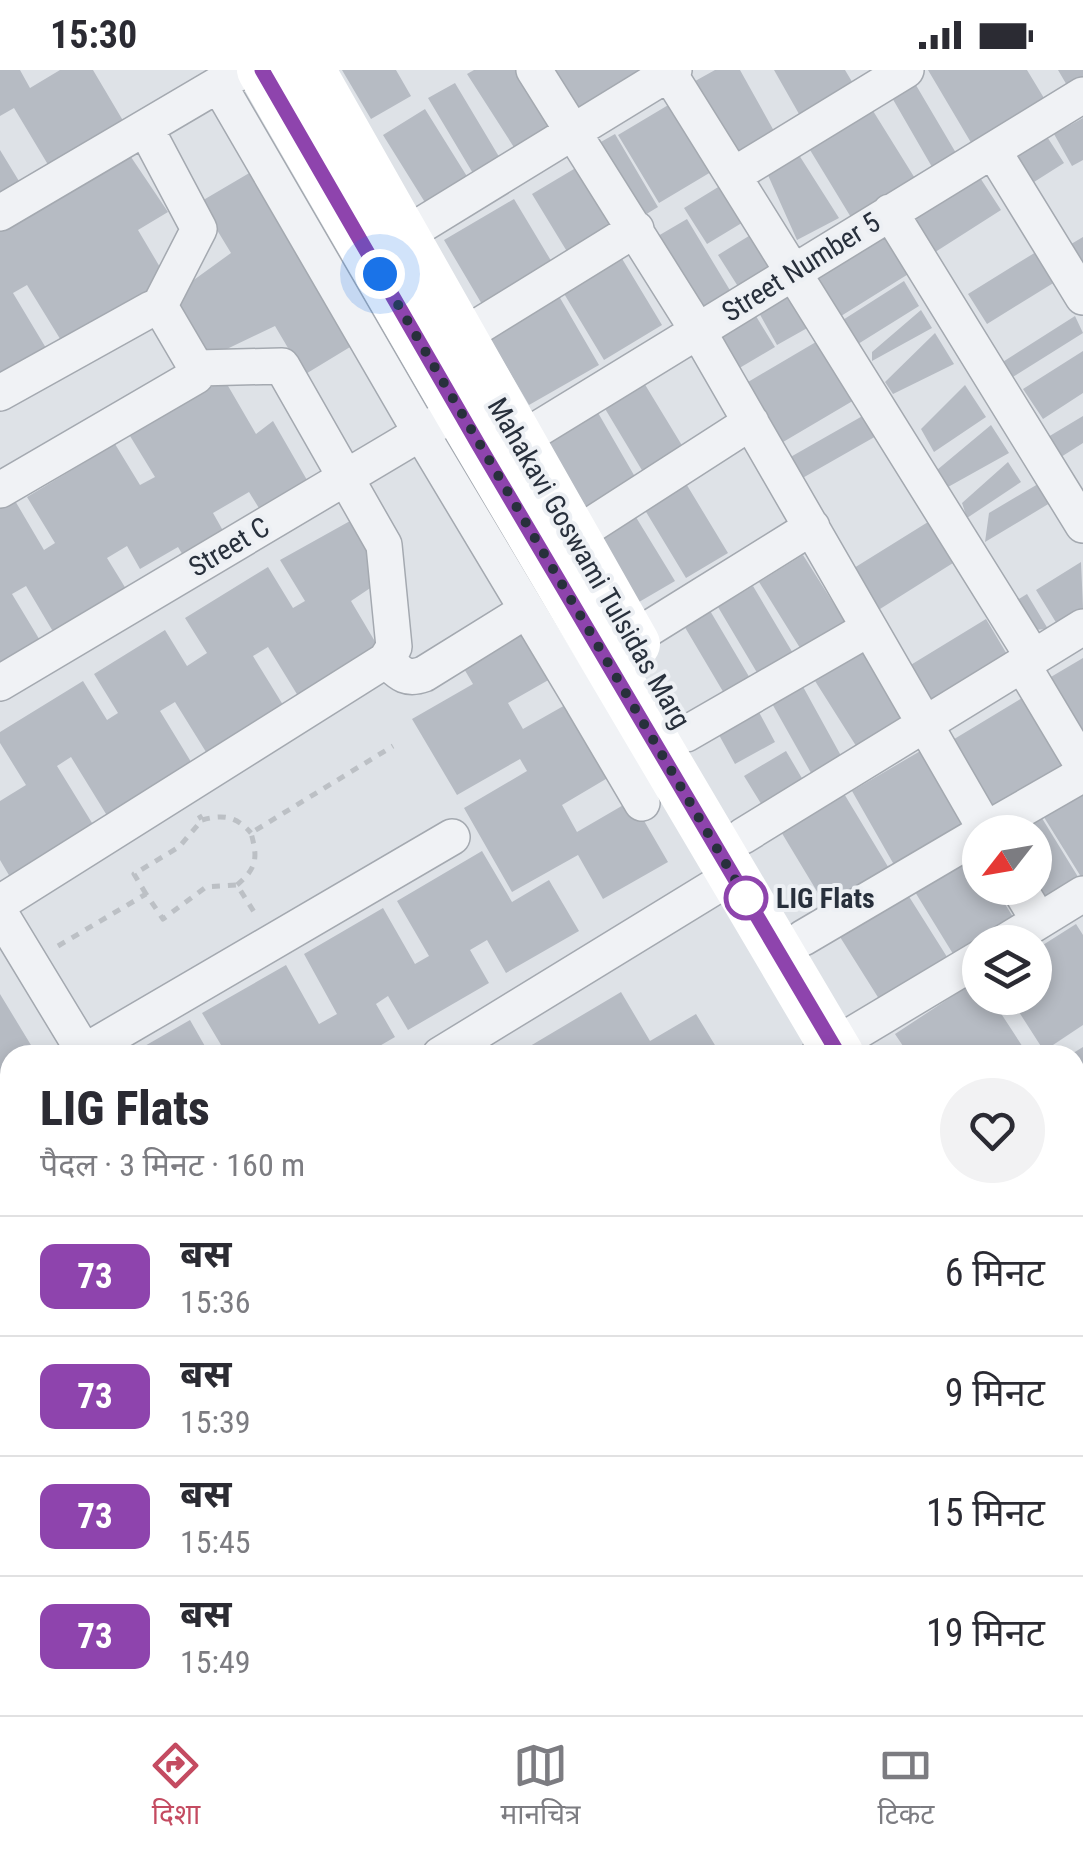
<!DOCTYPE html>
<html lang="hi">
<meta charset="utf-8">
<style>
body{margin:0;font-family:"Roboto Condensed","Noto Sans Devanagari",sans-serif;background:#f2f2f3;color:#2b2b33;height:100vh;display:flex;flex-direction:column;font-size:38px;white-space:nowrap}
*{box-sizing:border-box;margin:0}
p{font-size:32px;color:#7c7c81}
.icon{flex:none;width:55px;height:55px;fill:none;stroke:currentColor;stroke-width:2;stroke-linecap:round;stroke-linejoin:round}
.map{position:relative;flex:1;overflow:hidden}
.panel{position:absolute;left:0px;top:975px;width:1085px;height:670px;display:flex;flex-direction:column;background:#fff;border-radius:30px 30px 0 0;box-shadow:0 5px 15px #0003}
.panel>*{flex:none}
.badge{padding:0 20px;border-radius:15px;font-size:35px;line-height:65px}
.needle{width:65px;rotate:239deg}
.fabs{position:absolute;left:962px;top:745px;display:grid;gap:20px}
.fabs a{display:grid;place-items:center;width:90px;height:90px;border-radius:50%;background:#fff;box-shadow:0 5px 15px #0003;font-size:50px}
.you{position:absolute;width:50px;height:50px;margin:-25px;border:8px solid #fff;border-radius:50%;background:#1a73e8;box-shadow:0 0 0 15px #1a73e833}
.map>.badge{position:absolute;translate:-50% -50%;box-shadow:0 0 0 5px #fff}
.round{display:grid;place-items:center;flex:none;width:105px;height:105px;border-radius:52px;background:#f2f2f3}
.summary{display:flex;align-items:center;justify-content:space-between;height:170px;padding:0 40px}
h1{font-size:48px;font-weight:800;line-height:75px}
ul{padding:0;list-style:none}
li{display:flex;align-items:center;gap:30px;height:120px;padding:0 40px;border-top:2px solid #e1e1e2}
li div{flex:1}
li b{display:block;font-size:38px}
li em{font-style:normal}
li .badge{min-width:110px;font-weight:700;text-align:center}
.status{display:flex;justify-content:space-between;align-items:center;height:70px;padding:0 50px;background:#fff;direction:ltr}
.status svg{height:28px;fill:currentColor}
.tab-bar{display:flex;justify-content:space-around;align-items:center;height:140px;border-top:2px solid #e1e1e2;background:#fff;font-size:28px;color:#7c7c81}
.tab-bar a{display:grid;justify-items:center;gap:5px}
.tab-bar .selected{color:#c44b61}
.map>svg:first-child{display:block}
</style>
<div class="status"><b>15:30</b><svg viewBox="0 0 49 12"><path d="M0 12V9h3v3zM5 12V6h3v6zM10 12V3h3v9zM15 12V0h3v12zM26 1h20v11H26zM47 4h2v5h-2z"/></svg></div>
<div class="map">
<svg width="1083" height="1645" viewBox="0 0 1083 1645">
<rect width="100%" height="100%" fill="#dee2e7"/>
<path fill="#c4d0c0" d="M0 1267 10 1284V1443L0 1448Z
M1075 1447 1083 1460V1572L1075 1565Z
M10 1525V1635H115L121 1645H0V1532Z"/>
<path fill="#b6bbc3" d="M0 0H20L30 18 60 0H93L125 54 50 98 14 38 0 46Z
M342 0H396L411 26 371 49Z
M474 0H524L559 55 517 82 467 4Z
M540 0H643L574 52Z
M715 0H740L779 70 734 96 688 15Z
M774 0H845L857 20 803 51Z
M928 0H1027L1047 33 973 76Z
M1058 0H1083V8L1068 17Z
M910 5 956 83 932 97 887 19Z
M455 13 501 90 474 105 428 28Z
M670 34 711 102 659 133 618 65Z
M870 36 916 110 852 149 807 75Z
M425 39 468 108 426 134 383 65Z
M1083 48V90L1072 96 1054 64Z
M1044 62 1064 93 1023 119 1003 88Z
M615 64 658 137 635 151 592 77Z
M792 74 839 148 797 170 767 103Z
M0 80 22 116 0 129Z
M131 87 168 142 138 160 167 209 62 272 27 215 13 223 46 278 0 304V160Z
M579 96 620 165 574 193 532 124Z
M251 102 355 274 304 305 275 256 206 289 173 225 231 183 200 132Z
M977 103 1001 140 929 186 905 148Z
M728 111 750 148 707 174 684 138Z
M514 129 556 199 486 241 444 170Z
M687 149 731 222 691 247 646 173Z
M757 161 778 193 739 218 718 185Z
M885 163 910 203 833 251 809 209Z
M1083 167V217L1061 180Z
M618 182 662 255 604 290 560 217Z
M1036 182 1055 212 987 254 968 224Z
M795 211 818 252 777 275 754 234Z
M904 211 919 236 850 279 835 255Z
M556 221 599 295 529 335 486 262Z
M751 238 775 277 731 303 708 264Z
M921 240 932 258 872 291V282Z
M1075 246 1083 263 1008 310 998 295Z
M935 263 954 294 893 324 885 312Z
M821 269 856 329 778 375 743 315Z
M1083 281V323L1043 349 1023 319Z
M641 308 686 382 646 407 601 332Z
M224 309 256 364 273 351 311 417 262 443 249 422 213 443 230 473 190 497 178 477 140 499 127 476 107 488 131 527 58 570 26 516 12 524 47 582 0 610V438L14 429 44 480 55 473 27 427 115 374 140 415 155 407 130 366Z
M965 315 986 347 934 382 921 359Z
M597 341 638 412 588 441 547 370Z
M866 344 878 365 792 414 780 393Z
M1083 346V373L1061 387 1048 367Z
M991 355 1009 383 948 417 937 400Z
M1008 392 1021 412 967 448 962 433Z
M679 402 728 483 686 508 637 427Z
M1038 414 1050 433 985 472 989 443Z
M631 439 675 511 639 532 596 460Z
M350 451 388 506 351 531 383 585 303 634 268 577 253 586 288 643 211 690 175 632 160 641 196 700 111 752 71 687 57 696 97 761 13 812 0 790V731L26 715 0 673V662L83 611 107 650 118 643 94 604 165 560 187 596 207 583 185 548 268 497 293 538 305 531 280 490Z
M928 452 953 493 880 539 854 498Z
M803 485 849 558 805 586 759 512Z
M1081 492 1083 538 1057 554 1036 520Z
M753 516 797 590 762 611 718 537Z
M1027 524 1048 559 1033 560 1014 532Z
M709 539 754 615 728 630 683 554Z
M986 549 1008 586 931 633 909 596Z
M526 550 559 604 508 633 523 659 574 630 616 703 562 735 577 762 632 730 668 792 603 829 578 785 512 822 464 738 527 701 520 689 457 725 412 649 473 614 460 592Z
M858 573 906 648 858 679 810 603Z
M1083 588V689L1039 614Z
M801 613 845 693 815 710 770 630Z
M1022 628 1063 695 986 741 946 674Z
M754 633 775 672 735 694 714 656Z
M922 680 968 760 897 800 852 721Z
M786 681 806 715 765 740 744 706Z
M1083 713V810L1037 736Z
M843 722 890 800 827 838 780 760Z
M1037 740 1083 815 1039 842 1035 818V762H1001Z
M972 780 980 793V818H995L1018 855 958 892 912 817Z
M482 781 512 832 549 810 579 861 506 903 487 870 470 880 489 913 408 960 388 926 376 934 395 967 364 985H296L292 978 280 985H227L202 943 286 895 319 954 337 944 304 884 383 838 415 894 429 886 397 831Z
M903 817 954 898 886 940 835 859Z
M1076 854 1083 865V955L1044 981 1010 928H1035V880Z
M980 908V928H991L1028 985H909L895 964Z
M621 922 650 971 696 944 721 985H515Z
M0 924 37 985H10V1087L0 1093Z
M190 950 210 985H129Z
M1083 977V1003L1075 985H1070Z
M1075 1013 1083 1025V1088L1075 1093Z
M10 1099V1204L0 1187V1105Z
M1083 1121V1224L1075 1228V1125Z
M1075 1632 1083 1638V1645H997L985 1635H1075Z
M134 1635H203L209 1645H140Z
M257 1635H315L320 1645H262Z
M320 1635H392L397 1645H326Z
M430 1635H472L450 1645H436Z
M571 1635H576L589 1645H560Z
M702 1635H707L720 1645H695Z
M733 1635H823L835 1645H729Z
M893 1635H970L982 1645H906Z"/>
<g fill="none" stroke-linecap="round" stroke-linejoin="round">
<g stroke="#a4a9b0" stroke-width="38">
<path id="street" d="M534 0 698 261 987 762
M667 0 1033 587
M219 15 421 363 583 633
M146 59 199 159 158 239
M994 82 1083 227
M734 105 906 0
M890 142 1083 455
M0 143 238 3
M405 165 674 0
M461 267 636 159
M0 323 151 239 164 243 198 301 196 306 0 420
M520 370 1083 25
M574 466 751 352
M632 569 812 457
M386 590C399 602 405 611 424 604L527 540
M1022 594 1083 696
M0 613 439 352
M600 623 583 633 642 733
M686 664 868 559
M982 762 1083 704
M743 766 1083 557
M1019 818 1039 851
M0 833 386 590 394 577 384 475 282 296 198 298
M0 843 86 985
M803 868 980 764
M1005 872 1083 824
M84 982 452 767
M440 985 732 806
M818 985 980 888
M1075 1108 1083 1103
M0 1485 10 1479
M1075 1586 1083 1591
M213 1635 219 1645
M424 1635 430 1645
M871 1635 885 1645"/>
</g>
<path stroke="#bcc0c5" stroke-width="5" stroke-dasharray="8 8" stroke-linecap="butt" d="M202 750C223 744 236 746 251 763
M237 815C257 798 258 788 251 763L393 676
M146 824 134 804 179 777 202 750 199 745
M58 876 146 824 163 849 206 817 237 815 256 845"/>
<use href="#street" stroke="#f0f2f5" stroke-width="35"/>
<path stroke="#fff" stroke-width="50" d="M262 0 459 341 839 985
M310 0 635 574
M1075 1343 1083 1357
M1075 1392 1083 1406"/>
</g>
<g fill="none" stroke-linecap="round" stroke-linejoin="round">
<g stroke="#fff" stroke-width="22">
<path id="line" d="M262 0 478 374 839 985"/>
</g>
<use href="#line" stroke="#8e44ad" stroke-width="15"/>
<path stroke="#28303c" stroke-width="10" stroke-dasharray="0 18" d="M380 204 753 840 746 828"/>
</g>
<circle fill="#fff" stroke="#8e44ad" stroke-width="5" cx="746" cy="828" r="20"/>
<g text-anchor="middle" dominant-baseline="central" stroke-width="8" stroke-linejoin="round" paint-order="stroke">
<g font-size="28" fill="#28303c" stroke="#edf0f4">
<text transform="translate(801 197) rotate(-32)">Street Number 5</text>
<text transform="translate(229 477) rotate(-31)">Street C</text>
<text transform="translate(589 493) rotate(60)">Mahakavi Goswami Tulsidas Marg</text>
</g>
<g font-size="28" font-weight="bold" fill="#28303c" stroke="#edf0f4" text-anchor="start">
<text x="776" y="828">LIG Flats</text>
</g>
</g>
</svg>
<div class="fabs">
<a><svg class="needle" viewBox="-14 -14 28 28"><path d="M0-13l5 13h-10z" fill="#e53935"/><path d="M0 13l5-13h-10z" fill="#7c7c81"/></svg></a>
<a><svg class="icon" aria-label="layers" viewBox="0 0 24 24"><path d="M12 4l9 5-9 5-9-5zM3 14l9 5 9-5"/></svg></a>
</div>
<div class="you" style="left:380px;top:204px"></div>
<section class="panel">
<div class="summary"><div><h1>LIG Flats</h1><p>पैदल · 3 मिनट · 160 m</p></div><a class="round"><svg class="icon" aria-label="heart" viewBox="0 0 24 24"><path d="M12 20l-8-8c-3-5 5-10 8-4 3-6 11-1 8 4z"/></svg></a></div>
<ul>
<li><span class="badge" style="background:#8e44ad;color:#fff">73</span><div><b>बस</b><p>15:36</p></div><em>6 मिनट</em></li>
<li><span class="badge" style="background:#8e44ad;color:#fff">73</span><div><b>बस</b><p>15:39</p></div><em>9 मिनट</em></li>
<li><span class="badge" style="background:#8e44ad;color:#fff">73</span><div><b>बस</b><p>15:45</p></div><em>15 मिनट</em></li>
<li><span class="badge" style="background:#8e44ad;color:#fff">73</span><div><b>बस</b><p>15:49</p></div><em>19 मिनट</em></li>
</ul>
</section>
</div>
<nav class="tab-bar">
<a class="selected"><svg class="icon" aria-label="directions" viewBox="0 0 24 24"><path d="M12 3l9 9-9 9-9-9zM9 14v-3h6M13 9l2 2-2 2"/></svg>दिशा</a>
<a><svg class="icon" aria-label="map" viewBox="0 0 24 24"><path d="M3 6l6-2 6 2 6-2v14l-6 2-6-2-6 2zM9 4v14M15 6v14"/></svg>मानचित्र</a>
<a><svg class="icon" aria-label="tickets" viewBox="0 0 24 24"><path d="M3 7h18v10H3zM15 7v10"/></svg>टिकट</a>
</nav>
